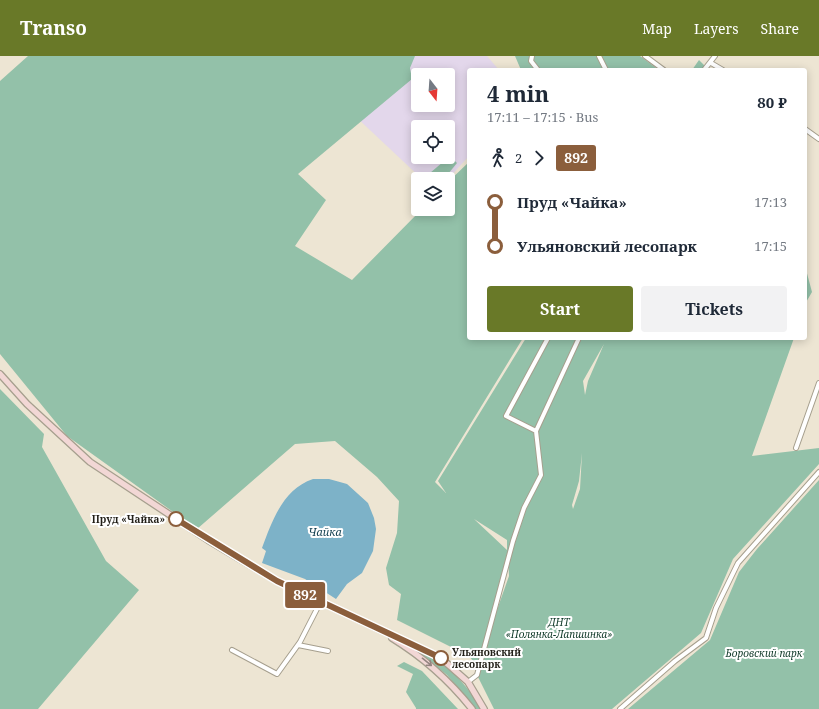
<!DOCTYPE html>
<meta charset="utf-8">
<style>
body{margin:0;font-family:"Noto Serif",serif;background:#f2f2f3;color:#1f2937;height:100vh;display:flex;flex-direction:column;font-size:15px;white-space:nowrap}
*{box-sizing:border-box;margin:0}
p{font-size:13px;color:#747a83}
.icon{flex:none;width:22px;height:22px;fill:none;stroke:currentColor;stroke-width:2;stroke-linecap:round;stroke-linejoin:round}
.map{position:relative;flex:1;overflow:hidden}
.drawer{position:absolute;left:467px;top:12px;width:340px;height:272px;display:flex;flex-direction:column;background:#fff;border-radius:4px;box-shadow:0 2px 10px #0003}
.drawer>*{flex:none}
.badge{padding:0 8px;border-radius:3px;font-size:14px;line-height:26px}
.needle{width:26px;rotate:163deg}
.tools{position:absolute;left:411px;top:12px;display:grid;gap:8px}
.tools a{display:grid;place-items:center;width:44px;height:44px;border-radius:4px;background:#fff;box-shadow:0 2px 10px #0003;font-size:20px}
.map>.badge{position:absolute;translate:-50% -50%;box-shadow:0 0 0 2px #fff}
.legs{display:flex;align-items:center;gap:6px;height:44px;padding:0 20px;font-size:13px}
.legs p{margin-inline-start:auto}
.overview{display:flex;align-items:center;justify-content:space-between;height:68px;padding:0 20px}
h1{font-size:22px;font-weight:700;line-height:30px}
.action{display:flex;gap:8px;margin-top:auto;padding:8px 20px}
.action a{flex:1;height:46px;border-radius:4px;background:#697928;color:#fff;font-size:16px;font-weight:700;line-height:46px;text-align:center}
.action a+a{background:#f2f2f3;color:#1f2937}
ul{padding:0 20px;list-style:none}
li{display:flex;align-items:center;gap:14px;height:44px;font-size:15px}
li i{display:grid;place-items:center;width:6px;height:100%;margin:0 5px;background:currentColor}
li i::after{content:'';width:10px;height:10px;margin:-5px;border:3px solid;border-radius:50%;background:#fff}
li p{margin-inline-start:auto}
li:first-child i{background:linear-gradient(#0000 50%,currentColor 0)}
li:last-child i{background:linear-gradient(currentColor 50%,#0000 0)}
header{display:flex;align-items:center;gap:24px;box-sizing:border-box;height:56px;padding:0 20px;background:#697928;color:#fff}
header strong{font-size:19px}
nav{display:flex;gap:22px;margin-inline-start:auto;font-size:14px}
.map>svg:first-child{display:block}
</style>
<header>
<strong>Transo</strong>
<nav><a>Map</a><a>Layers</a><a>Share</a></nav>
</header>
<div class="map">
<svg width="819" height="653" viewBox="0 0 819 653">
<rect width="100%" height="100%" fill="#ede5d3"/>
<path fill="#e3d7eb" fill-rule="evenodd" d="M325 0H487L499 14H469V100L448 123H422L338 44ZM418 19H448V49H418ZM418 71H448V101H418Z"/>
<path fill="#93c1a9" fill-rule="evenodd" d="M28 0H415L410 12 412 23 298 118 326 144 295 190 352 224 422 153H448V126L469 106V282H523L435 426 446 437 438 425 526 282H794L752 400 819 392V408L733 503 701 577 612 653H494L475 615 477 610 469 600 397 564 401 538 389 529 386 512 397 477 399 445 377 421 335 385 295 388 197 473 67 380 0 298V25ZM604 288 588 325 585 339 583 325ZM582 397 580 433 573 453 572 449 579 425ZM474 463 507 484V494ZM508 500 509 520 492 568Z
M515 0H640L659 14H521Z
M699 4 705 10 701 14H692Z
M450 100 457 107 444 123H435L430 117Z
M805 210 812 236 805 248Z
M0 333 44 378 42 391 106 505 139 534 38 653H0Z
M819 424V653H628L710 584 739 516 757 493Z
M410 589C444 607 462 620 481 653H476L447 619Z
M404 606 422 615 458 653H416V652L406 636 413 618 397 610Z"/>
<path fill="#7db2c8" d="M313 423H329L347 428 368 447 374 462 376 473 373 495 362 517 347 528 336 543 305 523 262 507 266 495 262 492C272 465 283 433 313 423Z"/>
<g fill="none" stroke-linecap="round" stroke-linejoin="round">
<g stroke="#a69f8e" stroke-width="6">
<path id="minor" d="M532 0 531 5 538 14
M599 0 606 14
M645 0 664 14
M711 7 723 14
M704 14 715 0
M805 73 819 83
M536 375 506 360 548 282
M796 392 819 327
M298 589 328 595
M232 594 277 618 300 586 320 547
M468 626 477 619 513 485 524 452 541 419 536 375 579 282
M620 653 675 605 706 582 716 552 738 507 819 416"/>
</g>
<g stroke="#a69f8e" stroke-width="8">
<path id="secondary" d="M0 318 27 348 90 406 208 484 277 525 442 603 468 626 484 653
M392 582C423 601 449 624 472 653"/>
</g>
<use href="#minor" stroke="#fff" stroke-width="4"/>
<use href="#secondary" stroke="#f2d7d5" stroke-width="5.5"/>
</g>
<defs><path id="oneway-shaft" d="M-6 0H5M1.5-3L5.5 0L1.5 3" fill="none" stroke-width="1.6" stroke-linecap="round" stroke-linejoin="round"/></defs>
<use stroke="#948480" href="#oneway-shaft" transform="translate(427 606) rotate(39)"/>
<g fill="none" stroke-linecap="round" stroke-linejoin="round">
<g stroke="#fff" stroke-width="9">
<path id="line-1" d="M176 463 277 525 441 602"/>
</g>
<use href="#line-1" stroke="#8b5e3c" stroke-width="6"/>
</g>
<g fill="#fff" stroke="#8b5e3c" stroke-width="2">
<circle cx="176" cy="463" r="7"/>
<circle cx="441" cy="602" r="7"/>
</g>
<g text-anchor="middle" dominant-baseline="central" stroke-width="4" stroke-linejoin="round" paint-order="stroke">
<g font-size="10" font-weight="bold" fill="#221f18" stroke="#fff" text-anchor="end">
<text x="165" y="463">Пруд «Чайка»</text>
<text x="452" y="596" text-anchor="start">Ульяновский<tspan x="452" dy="12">лесопарк</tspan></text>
</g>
<g font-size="10" font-style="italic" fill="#0e3827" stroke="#fff">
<text x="559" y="566">ДНТ<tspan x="559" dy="12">«Полянка-Лапшинка»</tspan></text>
<text x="764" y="597">Боровский парк</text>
</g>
<g font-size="11" font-style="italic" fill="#113f50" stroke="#fff">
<text x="325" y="475">Чайка</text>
</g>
</g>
</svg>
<div class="tools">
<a><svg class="needle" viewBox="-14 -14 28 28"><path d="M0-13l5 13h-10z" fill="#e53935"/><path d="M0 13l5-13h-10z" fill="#747a83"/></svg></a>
<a><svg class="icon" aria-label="locate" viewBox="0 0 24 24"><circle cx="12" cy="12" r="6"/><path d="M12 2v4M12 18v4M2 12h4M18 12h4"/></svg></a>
<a><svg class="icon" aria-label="layers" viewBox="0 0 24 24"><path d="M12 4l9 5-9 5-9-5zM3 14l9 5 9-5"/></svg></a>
</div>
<b class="badge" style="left:305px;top:539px;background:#8b5e3c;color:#fff">892</b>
<section class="drawer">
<div class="overview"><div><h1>4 min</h1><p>17:11 – 17:15 · Bus</p></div><b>80 ₽</b></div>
<div class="legs"><svg class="icon" aria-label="walk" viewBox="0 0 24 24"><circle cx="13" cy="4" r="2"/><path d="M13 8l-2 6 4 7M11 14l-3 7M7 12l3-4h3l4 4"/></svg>2<svg class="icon" aria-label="forward" viewBox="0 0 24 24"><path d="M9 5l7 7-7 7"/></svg><b class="badge" style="background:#8b5e3c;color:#fff">892</b></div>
<ul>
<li><i style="color:#8b5e3c"></i><b>Пруд «Чайка»</b><p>17:13</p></li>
<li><i style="color:#8b5e3c"></i><b>Ульяновский лесопарк</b><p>17:15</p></li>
</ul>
<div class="action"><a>Start</a><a>Tickets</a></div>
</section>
</div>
